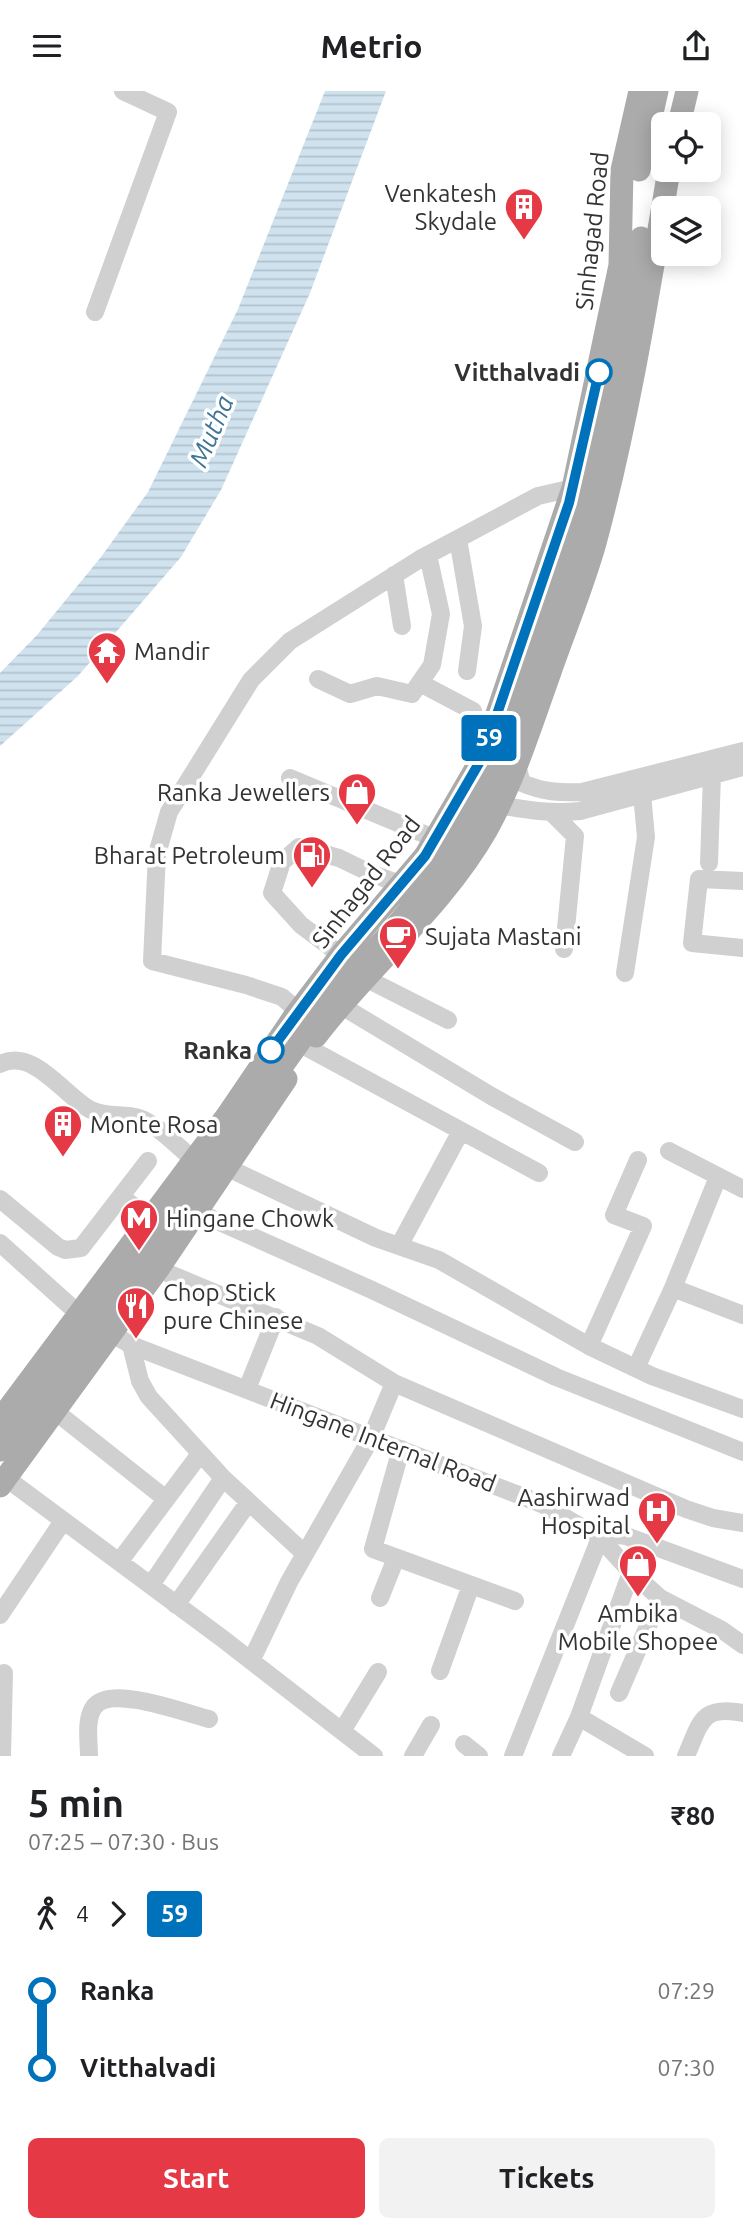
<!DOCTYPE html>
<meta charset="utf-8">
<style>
body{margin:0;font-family:Ubuntu,sans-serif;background:#f2f2f2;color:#202124;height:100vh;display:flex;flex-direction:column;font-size:26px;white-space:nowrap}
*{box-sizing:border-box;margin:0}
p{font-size:23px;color:#757577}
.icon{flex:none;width:38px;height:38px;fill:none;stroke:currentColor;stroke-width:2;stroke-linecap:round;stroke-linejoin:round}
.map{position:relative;height:1665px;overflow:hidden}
.drawer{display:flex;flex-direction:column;background:#fff;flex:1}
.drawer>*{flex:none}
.badge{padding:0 14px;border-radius:5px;font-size:24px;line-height:46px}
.fabs{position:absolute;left:651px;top:21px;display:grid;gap:14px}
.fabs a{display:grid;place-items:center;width:70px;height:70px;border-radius:10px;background:#fff;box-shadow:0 4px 18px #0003;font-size:35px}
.map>.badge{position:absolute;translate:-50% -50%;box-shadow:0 0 0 4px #fff}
.legs{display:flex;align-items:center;gap:10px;height:77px;padding:0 28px;font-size:23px}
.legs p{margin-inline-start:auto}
.overview{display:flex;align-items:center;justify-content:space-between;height:119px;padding:0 28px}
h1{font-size:38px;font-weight:700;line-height:52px}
.button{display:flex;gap:14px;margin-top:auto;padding:14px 28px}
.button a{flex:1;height:80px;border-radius:10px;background:#e63946;color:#fff;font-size:28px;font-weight:700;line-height:80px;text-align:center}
.button a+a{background:#f2f2f2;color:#202124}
ul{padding:0 28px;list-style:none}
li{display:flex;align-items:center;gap:24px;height:77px;font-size:26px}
li i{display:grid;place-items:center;width:10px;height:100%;margin:0 9px;background:currentColor}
li i::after{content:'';width:18px;height:18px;margin:-9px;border:5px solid;border-radius:50%;background:#fff}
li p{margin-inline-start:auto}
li:first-child i{background:linear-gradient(#0000 50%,currentColor 0)}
li:last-child i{background:linear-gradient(currentColor 50%,#0000 0)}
header{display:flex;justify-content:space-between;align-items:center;height:91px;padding:0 28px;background:#fff;font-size:32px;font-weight:700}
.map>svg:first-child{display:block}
</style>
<header><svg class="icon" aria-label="menu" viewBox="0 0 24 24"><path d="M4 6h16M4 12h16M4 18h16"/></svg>Metrio<svg class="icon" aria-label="share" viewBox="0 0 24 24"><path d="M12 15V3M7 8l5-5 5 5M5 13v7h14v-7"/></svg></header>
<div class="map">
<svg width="743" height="1665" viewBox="0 0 743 1665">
<defs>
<pattern id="water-rules" width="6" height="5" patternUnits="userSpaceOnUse" patternTransform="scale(1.75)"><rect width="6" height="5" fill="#cfe2ee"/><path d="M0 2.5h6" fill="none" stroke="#b2c2cd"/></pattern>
</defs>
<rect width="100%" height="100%" fill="#fff"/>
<path fill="url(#water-rules)" d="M325 0H386L310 202 221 399 181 466 78 585 0 655V582L37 544 101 466 148 401 238 218Z"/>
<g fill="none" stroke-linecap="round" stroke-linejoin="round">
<path stroke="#d0d0d0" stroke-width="18" d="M95 221 168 21 123 0
M458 448 473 535 467 580
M394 484 402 535
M318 588 350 603 377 595 412 603 432 574 441 523 428 464
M420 592 473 620
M517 675 522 692C543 701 560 702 582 701L743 660
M290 687 436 748
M492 705 498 714C526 719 551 723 580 720L743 676
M553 723 575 745 564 858
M709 772 712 684 709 674
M743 790 699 788 692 852 743 857
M341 864 301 834 272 802 282 771 299 756 339 767 368 781 402 794
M625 882 646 746 642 703
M365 887 448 929
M340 914 493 1006 575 1051
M298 920 282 906 246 894 152 870 157 763 169 721 251 589 290 550 420 468 538 405 573 397
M308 957 539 1082
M0 973C34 956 64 1005 91 1019 107 1027 123 1022 139 1027 156 1032 179 1057 194 1069
M669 1060 743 1098
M226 1076 376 1147 439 1169 589 1255 652 1285 743 1318
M121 1106 151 1127
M0 1108 58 1156 65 1159 81 1157 148 1070
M195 1120 372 1199 556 1286 743 1361
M0 1152 79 1223 131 1254 542 1413 600 1447 631 1481 660 1507 722 1539 743 1554
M399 1155 461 1040
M158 1178 318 1245 394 1292
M673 1197 743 1224
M131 1254 140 1290 149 1306 223 1387 305 1463
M589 1255 643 1135 614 1124 638 1069
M636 1277 673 1197 718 1086
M247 1298 276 1226
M56 1321 166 1408
M401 1358 373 1458 515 1510
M6 1387 223 1548 374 1665
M119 1471 200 1363
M151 1494 223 1387
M380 1507 396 1467
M176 1514 248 1412
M0 1524 63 1430
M251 1570 289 1491 371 1347 394 1292 686 1418 713 1427 743 1432
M440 1580 471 1494
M619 1602 660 1507
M579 1626 645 1665
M342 1640 378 1581
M464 1653 479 1665
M2 1665 4 1582
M89 1665C89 1651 85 1628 94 1616 110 1593 185 1622 209 1628
M413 1665 431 1634
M513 1665 600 1447 619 1444 626 1445 743 1488
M561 1665 579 1626 631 1481
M686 1665C701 1631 701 1614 743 1622"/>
<path stroke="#ababab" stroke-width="23" d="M679 33 687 0
M639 79 657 0
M316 945C370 874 442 817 487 738 514 689 531 634 550 581 565 538 583 495 595 452 628 330 648 204 669 79
M0 1329 227 1025 294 926 341 864 425 765 482 667 573 397 620 174 622 79 640 0
M0 1395 158 1178 286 988"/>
<path stroke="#ababab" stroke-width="23" d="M407 804 413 795 425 765
M0 1359 144 1169 329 909C347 887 368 867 387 846 412 817 436 786 456 753 486 704 505 651 525 598 536 568 548 539 558 509 594 391 616 268 641 147"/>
</g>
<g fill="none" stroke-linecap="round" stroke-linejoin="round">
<g stroke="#fff" stroke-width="16">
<path id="line-1" d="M271 959 341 864 425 765 482 667 569 412 599 281"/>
</g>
<use href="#line-1" stroke="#0072bc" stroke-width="10"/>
</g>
<defs>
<g id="building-pin" transform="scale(2.0125)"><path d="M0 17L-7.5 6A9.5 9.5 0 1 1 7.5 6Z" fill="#e63946" stroke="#fff"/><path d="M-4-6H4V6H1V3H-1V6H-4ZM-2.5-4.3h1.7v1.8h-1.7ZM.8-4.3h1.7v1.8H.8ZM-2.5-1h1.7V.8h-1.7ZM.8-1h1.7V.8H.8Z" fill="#fff"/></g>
<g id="temple-pin" transform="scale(2.0125)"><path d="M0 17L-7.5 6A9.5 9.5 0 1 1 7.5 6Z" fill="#e63946" stroke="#fff"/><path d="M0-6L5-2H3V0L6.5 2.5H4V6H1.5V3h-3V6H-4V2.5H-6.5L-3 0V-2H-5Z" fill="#fff"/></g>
<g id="shop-pin" transform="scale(2.0125)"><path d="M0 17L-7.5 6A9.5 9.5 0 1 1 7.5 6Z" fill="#e63946" stroke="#fff"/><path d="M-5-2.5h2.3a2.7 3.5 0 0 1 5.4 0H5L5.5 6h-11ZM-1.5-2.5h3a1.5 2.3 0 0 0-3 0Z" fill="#fff"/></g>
<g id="fuel-pin" transform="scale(2.0125)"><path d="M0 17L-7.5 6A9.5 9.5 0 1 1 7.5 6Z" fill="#e63946" stroke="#fff"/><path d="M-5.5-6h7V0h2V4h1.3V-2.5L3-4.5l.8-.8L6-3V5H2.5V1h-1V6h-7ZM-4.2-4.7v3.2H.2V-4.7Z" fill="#fff"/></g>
<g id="cafe-pin" transform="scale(2.0125)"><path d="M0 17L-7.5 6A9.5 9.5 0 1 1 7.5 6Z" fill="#e63946" stroke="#fff"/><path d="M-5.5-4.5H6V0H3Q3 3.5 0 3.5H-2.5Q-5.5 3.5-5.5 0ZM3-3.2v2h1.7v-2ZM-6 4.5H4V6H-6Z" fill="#fff"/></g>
<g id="metro-pin" transform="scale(2.0125)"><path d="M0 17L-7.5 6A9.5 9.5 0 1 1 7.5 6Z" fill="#e63946" stroke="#fff"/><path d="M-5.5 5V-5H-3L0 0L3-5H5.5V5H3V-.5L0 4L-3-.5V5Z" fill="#fff"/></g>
<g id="restaurant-pin" transform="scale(2.0125)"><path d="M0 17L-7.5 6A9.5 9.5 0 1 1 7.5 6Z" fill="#e63946" stroke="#fff"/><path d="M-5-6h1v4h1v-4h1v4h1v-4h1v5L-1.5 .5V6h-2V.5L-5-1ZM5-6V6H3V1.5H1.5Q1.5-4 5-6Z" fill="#fff"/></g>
<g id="hospital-pin" transform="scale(2.0125)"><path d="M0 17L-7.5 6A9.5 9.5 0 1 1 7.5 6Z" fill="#e63946" stroke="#fff"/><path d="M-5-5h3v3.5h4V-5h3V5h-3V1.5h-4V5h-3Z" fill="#fff"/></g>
</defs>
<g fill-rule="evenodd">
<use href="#building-pin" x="524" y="116"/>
<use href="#temple-pin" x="107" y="560"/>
<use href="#shop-pin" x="357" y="701"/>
<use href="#fuel-pin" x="312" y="764"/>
<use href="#cafe-pin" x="398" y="845"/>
<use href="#building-pin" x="63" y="1033"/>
<use href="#metro-pin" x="139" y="1127"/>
<use href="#restaurant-pin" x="136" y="1215"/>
<use href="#hospital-pin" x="657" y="1420"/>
<use href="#shop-pin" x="638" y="1473"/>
</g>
<g fill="#fff" stroke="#0072bc" stroke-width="3.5">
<circle cx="599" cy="281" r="12"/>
<circle cx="271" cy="959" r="12"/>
</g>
<g text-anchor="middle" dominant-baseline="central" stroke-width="7" stroke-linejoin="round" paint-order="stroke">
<g font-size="24" fill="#333" stroke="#fff" text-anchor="start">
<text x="497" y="102" text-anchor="end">Venkatesh<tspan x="497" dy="28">Skydale</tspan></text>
<text x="134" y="560">Mandir</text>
<text x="330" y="701" text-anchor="end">Ranka Jewellers</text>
<text x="285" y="764" text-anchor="end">Bharat Petroleum</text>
<text x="425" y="845">Sujata Mastani</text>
<text x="90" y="1033">Monte Rosa</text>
<text x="166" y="1127">Hingane Chowk</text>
<text x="163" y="1201">Chop Stick<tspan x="163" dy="28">pure Chinese</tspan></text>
<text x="630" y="1406" text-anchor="end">Aashirwad<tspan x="630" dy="28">Hospital</tspan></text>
<text x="638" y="1522" text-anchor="middle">Ambika<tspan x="638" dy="28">Mobile Shopee</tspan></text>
</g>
<g font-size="24" fill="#333" stroke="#fff">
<text transform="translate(592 140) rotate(-84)">Sinhagad Road</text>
<text transform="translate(366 791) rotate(-52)">Sinhagad Road</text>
<text transform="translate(383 1351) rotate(21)">Hingane Internal Road</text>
</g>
<g font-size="24" font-weight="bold" fill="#333" stroke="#fff" text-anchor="end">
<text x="580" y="281">Vitthalvadi</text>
<text x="252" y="959">Ranka</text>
</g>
<g font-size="26" font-style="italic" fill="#3f7597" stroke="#fff">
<text transform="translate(211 340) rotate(-67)">Mutha</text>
</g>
</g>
</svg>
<div class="fabs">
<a><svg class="icon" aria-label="locate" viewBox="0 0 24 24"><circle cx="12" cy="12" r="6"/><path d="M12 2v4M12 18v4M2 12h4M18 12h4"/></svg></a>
<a><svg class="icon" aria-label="layers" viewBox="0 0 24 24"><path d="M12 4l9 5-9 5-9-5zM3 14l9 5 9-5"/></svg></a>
</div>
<b class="badge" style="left:489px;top:647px;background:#0072bc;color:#fff">59</b>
</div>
<section class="drawer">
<div class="overview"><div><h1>5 min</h1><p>07:25 – 07:30 · Bus</p></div><b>₹80</b></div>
<div class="legs"><svg class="icon" aria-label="walk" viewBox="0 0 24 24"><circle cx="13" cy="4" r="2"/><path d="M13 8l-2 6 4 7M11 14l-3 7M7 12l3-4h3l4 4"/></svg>4<svg class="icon" aria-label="forward" viewBox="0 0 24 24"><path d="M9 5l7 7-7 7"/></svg><b class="badge" style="background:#0072bc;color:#fff">59</b></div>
<ul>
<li><i style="color:#0072bc"></i><b>Ranka</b><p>07:29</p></li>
<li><i style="color:#0072bc"></i><b>Vitthalvadi</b><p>07:30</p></li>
</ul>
<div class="button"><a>Start</a><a>Tickets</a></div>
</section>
